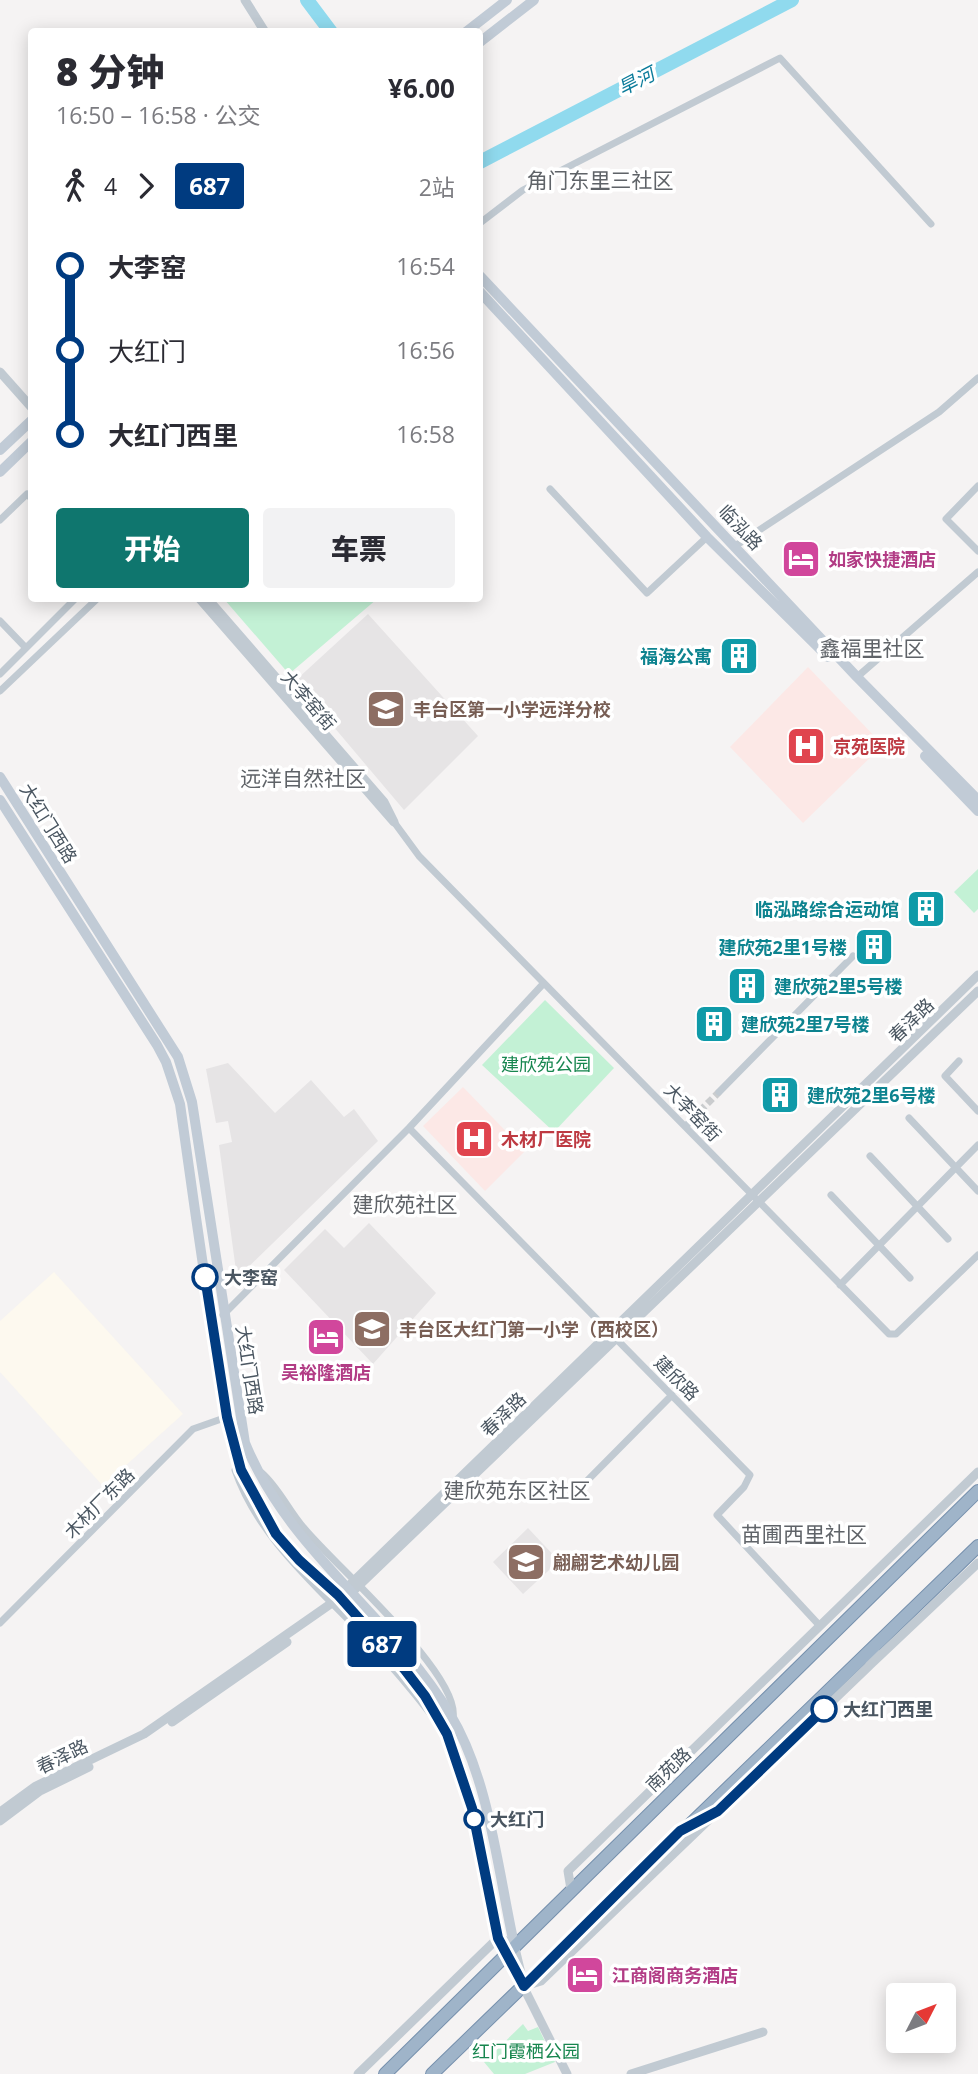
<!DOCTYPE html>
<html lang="zh">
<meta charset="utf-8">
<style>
body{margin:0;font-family:"Open Sans","Noto Sans SC",sans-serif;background:#f2f2f3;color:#2b2b33;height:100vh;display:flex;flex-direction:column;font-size:26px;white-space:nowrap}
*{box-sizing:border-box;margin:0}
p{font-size:23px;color:#7c7c81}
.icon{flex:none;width:38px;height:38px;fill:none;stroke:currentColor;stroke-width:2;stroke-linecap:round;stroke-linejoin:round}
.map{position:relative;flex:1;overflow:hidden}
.panel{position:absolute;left:28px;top:28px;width:455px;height:574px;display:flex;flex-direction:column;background:#fff;border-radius:7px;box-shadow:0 4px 18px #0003}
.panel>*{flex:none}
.badge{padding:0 14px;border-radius:5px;font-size:24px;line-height:46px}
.needle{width:46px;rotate:48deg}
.controls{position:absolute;left:886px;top:1983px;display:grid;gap:14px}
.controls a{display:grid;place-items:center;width:70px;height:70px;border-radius:7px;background:#fff;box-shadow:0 4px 18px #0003;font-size:35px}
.map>.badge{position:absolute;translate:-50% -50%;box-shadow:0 0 0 4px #fff}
.legs{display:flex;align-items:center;gap:10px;height:77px;padding:0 28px;font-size:23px}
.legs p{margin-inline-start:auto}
.summary{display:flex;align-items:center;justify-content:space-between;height:119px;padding:0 28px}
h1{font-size:38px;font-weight:800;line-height:52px}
.primary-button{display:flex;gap:14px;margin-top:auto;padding:14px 28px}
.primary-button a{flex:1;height:80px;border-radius:7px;background:#0f766e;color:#fff;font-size:28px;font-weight:800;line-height:80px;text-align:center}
.primary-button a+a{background:#f2f2f3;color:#2b2b33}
ul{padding:0 28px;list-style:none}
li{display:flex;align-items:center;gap:24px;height:84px;font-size:26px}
li i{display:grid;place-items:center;width:10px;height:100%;margin:0 9px;background:currentColor}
li i::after{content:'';width:18px;height:18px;margin:-9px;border:5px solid;border-radius:50%;background:#fff}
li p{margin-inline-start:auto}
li:first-child i{background:linear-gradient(#0000 50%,currentColor 0)}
li:last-child i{background:linear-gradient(currentColor 50%,#0000 0)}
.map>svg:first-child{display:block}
</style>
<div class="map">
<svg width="978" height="2074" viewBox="0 0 978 2074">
<rect width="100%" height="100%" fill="#f5f3f3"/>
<path fill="#fdf9ef" d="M54 1272 183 1414 103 1486 0 1372V1321Z"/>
<path fill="#e6e4e5" d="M368 614 478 736 404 810 295 681Z
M228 1063 275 1113 311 1080 344 1117 354 1109 378 1141 237 1278 219 1145 232 1142 228 1121 216 1123 206 1069Z
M369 1223 436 1293 373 1364 284 1270 325 1229 344 1248Z
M528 1528 559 1561 523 1594 493 1562Z"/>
<path fill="#fce8e6" d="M808 667 883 745 803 823 730 747Z
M463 1087 525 1151 485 1191 423 1126Z"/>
<path fill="#c3f1d5" d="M224 599H377L289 674Z
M978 869V909L974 913 954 892Z
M545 1000 614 1068 554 1132 482 1065Z
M523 2024 528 2031 538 2027 555 2062 525 2074H494L484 2062Z"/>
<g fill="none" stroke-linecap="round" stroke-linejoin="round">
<path stroke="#90daee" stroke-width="14" d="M307 0 331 32
M480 162 792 0"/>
<path stroke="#caccce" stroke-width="7" stroke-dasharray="7 3.5" stroke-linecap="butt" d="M700 1111 719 1092"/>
<g stroke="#7690ad" stroke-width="14">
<path id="trunk" d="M385 2074 978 1491
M432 2074 978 1546"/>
</g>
<path stroke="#c1cad2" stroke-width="7" d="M480 223 523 190 780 58 931 224
M978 486 946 519 978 551
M550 489 647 593 707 537
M0 520 27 494 32 499
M735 546 939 412 978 378
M0 621 26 648
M0 674 76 598
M857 677 978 572
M0 691 98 598
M394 822 419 856 889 1334H896L978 1255
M959 1061 945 1076 978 1111
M719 1092 853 956
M909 1118 978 1191
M686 1126 700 1111
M409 1128 750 1475 744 1487 717 1515 820 1626
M870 1156 948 1239
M831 1195 910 1278
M840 1285 978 1145
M223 1315 409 1128 544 983
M239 1463 235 1470C259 1539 318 1587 367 1639 390 1664 412 1690 433 1717
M262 1473C279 1488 289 1511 304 1528 335 1566 461 1674 453 1718
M571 1497 672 1395
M0 1623 193 1429 227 1417"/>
<path stroke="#c1cad2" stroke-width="9" d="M245 0 265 32
M0 372 32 408
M199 598 394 822 384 802 207 598
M348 1596 978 991
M870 1665 978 1563
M172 1722 287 1642
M0 1812 36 1786 144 1734 329 1605 978 975
M0 1821 40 1791 89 1767
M571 1889 568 1871 978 1472
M506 1952 567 2074
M525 1986 541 1981 869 1666 876 1645
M358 2074 498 1938 514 1944 524 1986
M631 2074 763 2032"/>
<path stroke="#c1cbd6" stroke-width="10" d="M466 32 507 0
M480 42 534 0
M480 276 857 677 978 800
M480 292 707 537 828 657
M0 450 32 420
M0 472 32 441
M925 756 978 811
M0 777 178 1057 192 1102 245 1443C290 1553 390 1614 450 1714 489 1778 498 1871 514 1944
M0 800 157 1045 166 1062 180 1104C191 1183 202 1261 214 1340 223 1395 229 1452 257 1502 279 1541 309 1566 340 1597 369 1626 398 1659 423 1693 474 1761 482 1857 498 1938L506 1952"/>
<use href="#trunk" stroke="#9fb4c9" stroke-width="12"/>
</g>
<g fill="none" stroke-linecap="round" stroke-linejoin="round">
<g stroke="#fff" stroke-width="16">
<path id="line-1" d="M205 1277 227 1417 241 1470 276 1534 299 1560 338 1595 405 1670 425 1696 447 1734 472 1808 498 1938 524 1986 680 1831 718 1811 824 1709"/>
</g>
<use href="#line-1" stroke="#003b80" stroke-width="10"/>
</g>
<defs>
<g id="hotel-square" transform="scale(2.0125)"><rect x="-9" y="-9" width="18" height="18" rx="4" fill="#d1479c" stroke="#fff"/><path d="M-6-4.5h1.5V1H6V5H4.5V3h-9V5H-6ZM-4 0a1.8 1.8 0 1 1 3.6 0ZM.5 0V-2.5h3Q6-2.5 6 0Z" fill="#fff"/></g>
<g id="building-square" transform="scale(2.0125)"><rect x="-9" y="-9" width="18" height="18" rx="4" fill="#0f9aa8" stroke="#fff"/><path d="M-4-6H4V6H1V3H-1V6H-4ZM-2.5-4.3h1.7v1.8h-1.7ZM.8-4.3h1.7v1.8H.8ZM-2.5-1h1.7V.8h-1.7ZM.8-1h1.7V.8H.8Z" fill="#fff"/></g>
<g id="school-square" transform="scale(2.0125)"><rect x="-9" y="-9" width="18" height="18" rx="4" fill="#8d6e63" stroke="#fff"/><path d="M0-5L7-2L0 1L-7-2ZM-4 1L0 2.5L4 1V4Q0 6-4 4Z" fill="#fff"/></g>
<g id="hospital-square" transform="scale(2.0125)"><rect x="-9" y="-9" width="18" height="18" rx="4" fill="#e0444e" stroke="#fff"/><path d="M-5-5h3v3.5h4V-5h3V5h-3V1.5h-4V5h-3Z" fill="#fff"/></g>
</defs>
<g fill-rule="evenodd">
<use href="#hotel-square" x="801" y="559"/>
<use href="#building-square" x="739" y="656"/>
<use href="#school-square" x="386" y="709"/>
<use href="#hospital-square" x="806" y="746"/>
<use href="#building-square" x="926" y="909"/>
<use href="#building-square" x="874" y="947"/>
<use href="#building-square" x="747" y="986"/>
<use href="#building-square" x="714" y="1024"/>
<use href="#building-square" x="780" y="1095"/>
<use href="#hospital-square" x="474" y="1139"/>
<use href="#school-square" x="372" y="1329"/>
<use href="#hotel-square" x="326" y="1337"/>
<use href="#school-square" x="526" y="1562"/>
<use href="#hotel-square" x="585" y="1975"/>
</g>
<g fill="#fff" stroke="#003b80" stroke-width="3.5">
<circle cx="205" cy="1277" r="12"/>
<circle cx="824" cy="1709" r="12"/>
<circle cx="474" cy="1819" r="9"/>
</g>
<g text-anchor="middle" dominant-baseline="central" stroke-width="7" stroke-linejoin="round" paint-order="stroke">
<g font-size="18" fill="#4a5661" stroke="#fff">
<text transform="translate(741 527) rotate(47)">临泓路</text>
<text transform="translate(309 700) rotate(49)">大李窑街</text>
<text transform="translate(49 823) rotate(58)">大红门西路</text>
<text transform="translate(911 1020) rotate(-44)">春泽路</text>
<text transform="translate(693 1112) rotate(46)">大李窑街</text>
<text transform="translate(250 1370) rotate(81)">大红门西路</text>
<text transform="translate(677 1378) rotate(45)">建欣路</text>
<text transform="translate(503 1414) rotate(-44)">春泽路</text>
<text transform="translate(99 1503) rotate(-45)">木材厂东路</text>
<text transform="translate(62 1756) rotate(-26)">春泽路</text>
<text transform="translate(668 1769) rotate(-44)">南苑路</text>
</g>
<g font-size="18" font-weight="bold" fill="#b23c85" stroke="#fff" text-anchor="start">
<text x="828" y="559">如家快捷酒店</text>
<text x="326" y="1372" text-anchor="middle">吴裕隆酒店</text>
<text x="612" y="1975">江商阁商务酒店</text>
</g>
<g font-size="18" font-weight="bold" fill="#0d838f" stroke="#fff" text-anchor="end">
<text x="712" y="656">福海公寓</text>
<text x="899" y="909">临泓路综合运动馆</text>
<text x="847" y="947">建欣苑2里1号楼</text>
<text x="774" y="986" text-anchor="start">建欣苑2里5号楼</text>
<text x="741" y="1024" text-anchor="start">建欣苑2里7号楼</text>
<text x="807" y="1095" text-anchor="start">建欣苑2里6号楼</text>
</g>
<g font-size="18" font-weight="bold" fill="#785e54" stroke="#fff" text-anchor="start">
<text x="413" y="709">丰台区第一小学远洋分校</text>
<text x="399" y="1329">丰台区大红门第一小学（西校区）</text>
<text x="553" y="1562">翩翩艺术幼儿园</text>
</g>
<g font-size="18" font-weight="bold" fill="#be3a42" stroke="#fff" text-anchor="start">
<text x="833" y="746">京苑医院</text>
<text x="501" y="1139">木材厂医院</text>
</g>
<g font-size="18" fill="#17864f" stroke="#fff">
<text x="546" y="1064">建欣苑公园</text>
<text x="526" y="2051">红门霞栖公园</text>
</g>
<g font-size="18" font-weight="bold" fill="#4a5661" stroke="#fff" text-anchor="start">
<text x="224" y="1277">大李窑</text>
<text x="843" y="1709">大红门西里</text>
<text x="490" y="1819">大红门</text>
</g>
<g font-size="19" font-style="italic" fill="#0c7c9b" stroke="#fff">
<text transform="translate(636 81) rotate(-27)">旱河</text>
</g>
<g font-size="21" fill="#5f6368" stroke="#fff">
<text x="600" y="180">角门东里三社区</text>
<text x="872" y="648">鑫福里社区</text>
<text x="303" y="778">远洋自然社区</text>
<text x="405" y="1204">建欣苑社区</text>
<text x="517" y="1490">建欣苑东区社区</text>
<text x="804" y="1534">苗圃西里社区</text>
</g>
</g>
</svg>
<div class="controls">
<a><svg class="needle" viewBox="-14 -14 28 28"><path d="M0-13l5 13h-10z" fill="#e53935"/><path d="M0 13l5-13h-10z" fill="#7c7c81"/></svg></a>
</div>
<b class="badge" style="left:382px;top:1644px;background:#003b80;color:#fff">687</b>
<section class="panel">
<div class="summary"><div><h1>8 分钟</h1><p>16:50 – 16:58 · 公交</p></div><b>¥6.00</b></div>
<div class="legs"><svg class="icon" aria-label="walk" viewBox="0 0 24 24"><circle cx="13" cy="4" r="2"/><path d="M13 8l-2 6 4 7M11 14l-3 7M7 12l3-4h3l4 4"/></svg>4<svg class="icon" aria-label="forward" viewBox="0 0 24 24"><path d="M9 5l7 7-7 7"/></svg><b class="badge" style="background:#003b80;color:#fff">687</b><p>2站</p></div>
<ul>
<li><i style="color:#003b80"></i><b>大李窑</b><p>16:54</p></li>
<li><i style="color:#003b80"></i><span>大红门</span><p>16:56</p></li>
<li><i style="color:#003b80"></i><b>大红门西里</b><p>16:58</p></li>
</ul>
<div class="primary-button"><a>开始</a><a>车票</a></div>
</section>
</div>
